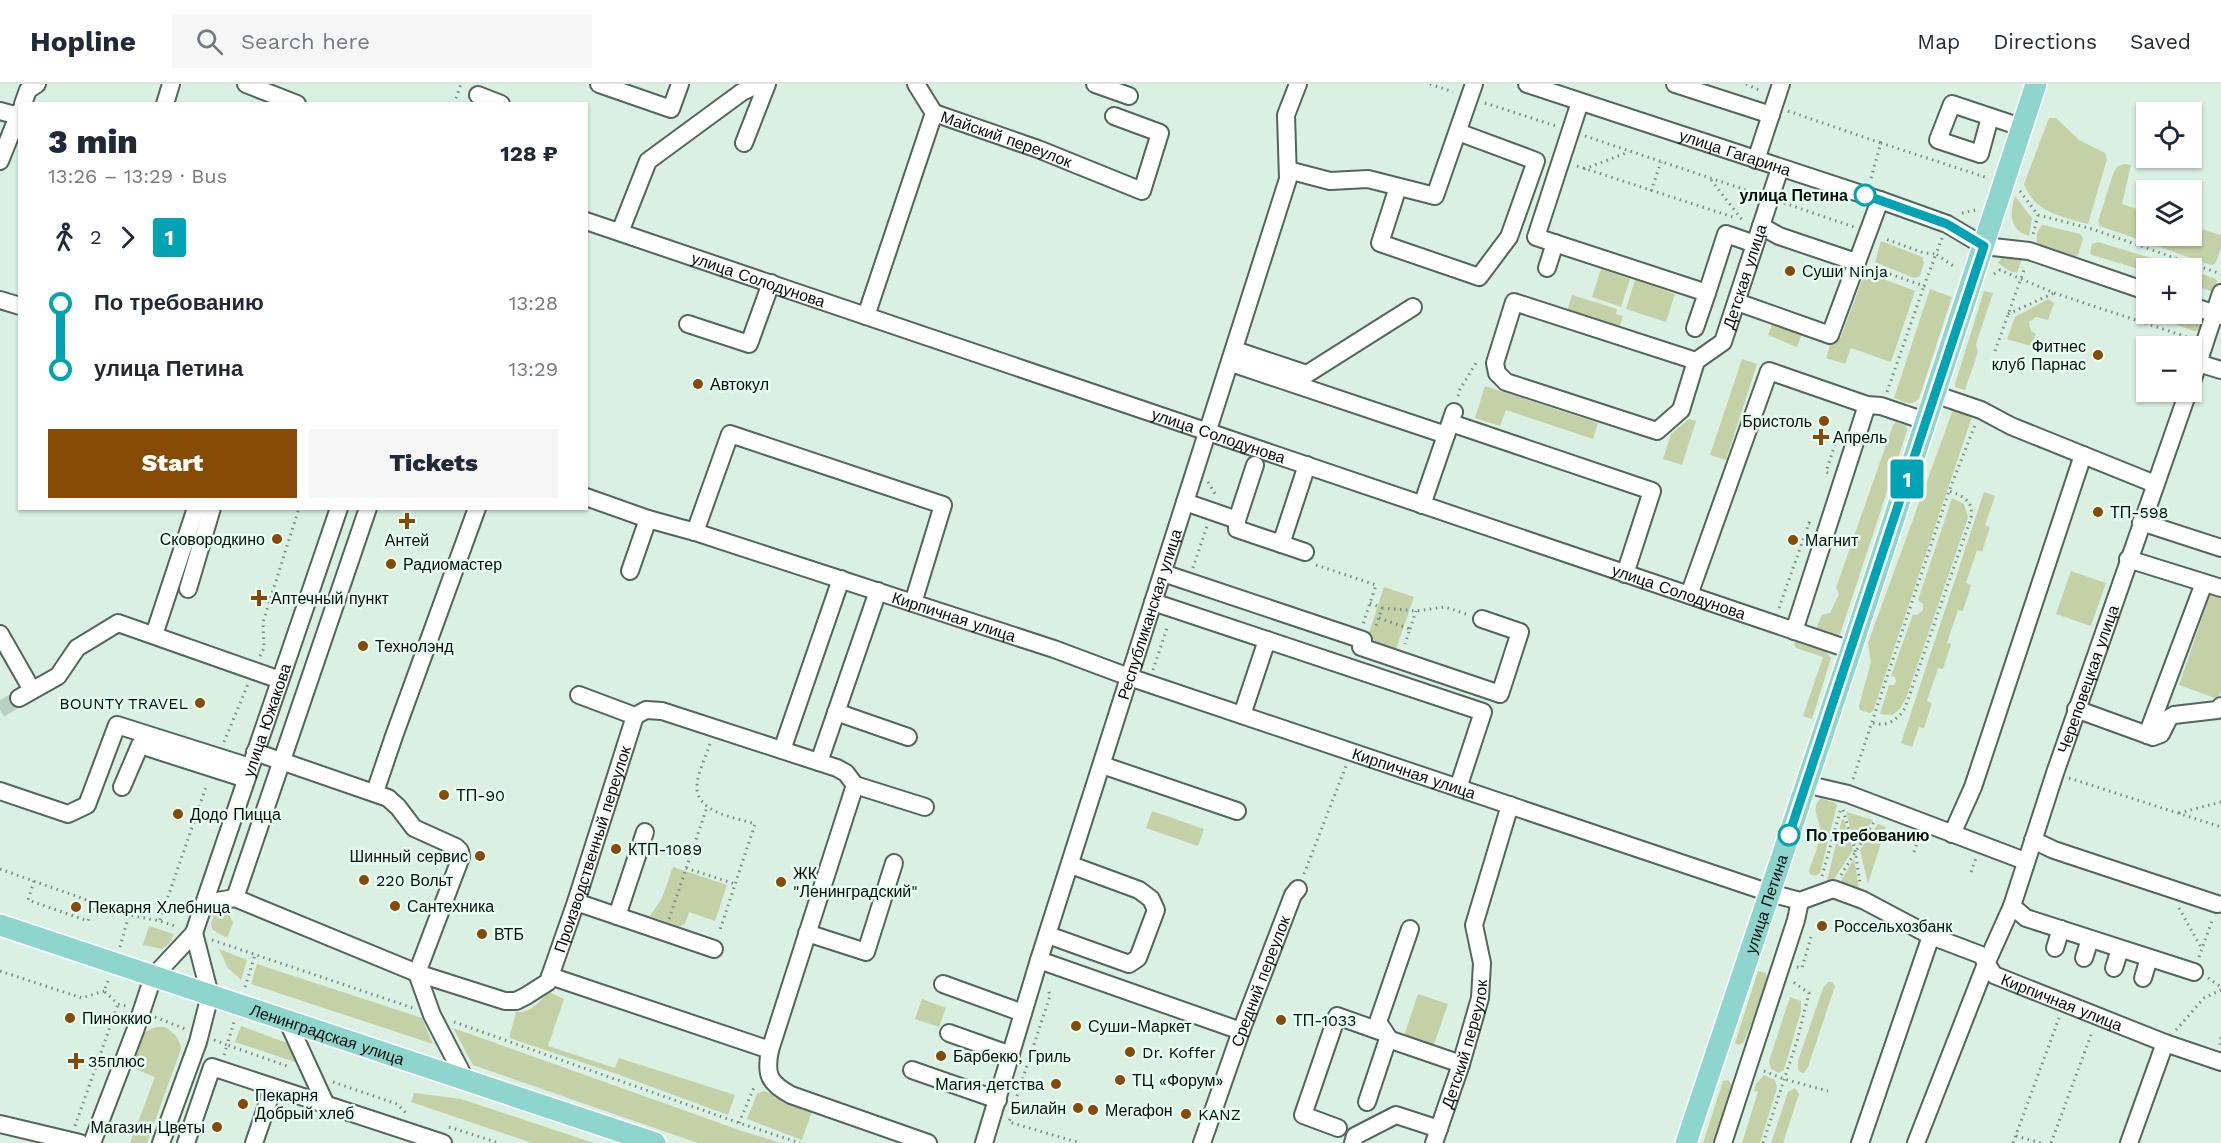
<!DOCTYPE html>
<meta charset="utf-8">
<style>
body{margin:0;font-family:"Work Sans",sans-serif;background:#f6f6f7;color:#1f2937;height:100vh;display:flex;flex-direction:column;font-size:22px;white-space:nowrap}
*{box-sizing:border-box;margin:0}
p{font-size:20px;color:#747a83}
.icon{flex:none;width:33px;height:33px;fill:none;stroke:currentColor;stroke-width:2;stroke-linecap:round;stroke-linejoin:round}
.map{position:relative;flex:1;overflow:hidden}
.panel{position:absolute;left:18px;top:18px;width:570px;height:408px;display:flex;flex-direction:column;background:#fff;border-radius:0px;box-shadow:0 2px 4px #0004}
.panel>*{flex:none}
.badge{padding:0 12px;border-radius:4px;font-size:21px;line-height:39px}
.tools{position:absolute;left:2136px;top:18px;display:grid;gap:12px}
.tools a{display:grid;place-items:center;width:66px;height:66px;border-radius:0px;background:#fff;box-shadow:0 2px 4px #0004;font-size:30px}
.map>.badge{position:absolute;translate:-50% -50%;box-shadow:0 0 0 3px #fff}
.legs{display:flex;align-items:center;gap:9px;height:66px;padding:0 30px;font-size:20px}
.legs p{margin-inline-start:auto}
.headline{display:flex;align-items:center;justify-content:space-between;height:102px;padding:0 30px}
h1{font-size:33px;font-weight:800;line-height:45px}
.cta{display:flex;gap:12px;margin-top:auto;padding:12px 30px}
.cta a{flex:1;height:69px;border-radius:0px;background:#854a03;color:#fff;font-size:24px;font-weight:800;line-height:69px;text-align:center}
.cta a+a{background:#f6f6f7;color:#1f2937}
ul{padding:0 30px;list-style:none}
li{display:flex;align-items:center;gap:21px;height:66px;font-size:22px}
li i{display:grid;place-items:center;width:9px;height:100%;margin:0 8px;background:currentColor}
li i::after{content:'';width:15px;height:15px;margin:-8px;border:4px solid;border-radius:50%;background:#fff}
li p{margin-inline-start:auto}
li:first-child i{background:linear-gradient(#0000 50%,currentColor 0)}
li:last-child i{background:linear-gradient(currentColor 50%,#0000 0)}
header{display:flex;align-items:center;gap:36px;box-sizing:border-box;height:84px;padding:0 30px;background:#fff;border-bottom:2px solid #e0e1e3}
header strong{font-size:28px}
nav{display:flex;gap:33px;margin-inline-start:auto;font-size:21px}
.search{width:420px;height:54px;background:#f6f6f7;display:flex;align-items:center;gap:15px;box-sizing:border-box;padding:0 21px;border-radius:0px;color:#747a83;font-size:22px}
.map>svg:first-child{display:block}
</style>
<header>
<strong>Hopline</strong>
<div class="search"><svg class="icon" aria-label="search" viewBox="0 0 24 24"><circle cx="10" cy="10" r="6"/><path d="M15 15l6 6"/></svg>Search here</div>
<nav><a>Map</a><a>Directions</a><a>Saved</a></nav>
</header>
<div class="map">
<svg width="2221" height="1059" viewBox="0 0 2221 1059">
<rect width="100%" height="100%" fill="#d9f0e3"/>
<path fill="#c4d1a7" d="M2049 34H2056L2079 56 2105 69 2107 75 2088 140C2061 132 2035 129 2024 100Z
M2125 80 2131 81 2122 120 2146 128V152H2192V142L2220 151 2221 149V164L2215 180 2211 181 2100 142 2098 138 2113 90 2118 82Z
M2015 112 2032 134 2029 152C2008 145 2010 129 2015 112Z
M2043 141 2080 150 2083 154 2078 171 2074 174 2039 165C2035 157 2036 145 2043 141Z
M1881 157 1922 173 1924 179 1920 192 1914 194 1875 178Z
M2098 158 2184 184H2146V187L2092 171 2090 169 2092 160Z
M2010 172 2022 175 2017 189 2010 187 1998 179 2001 174Z
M1601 185 1630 195 1621 223 1592 213Z
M2192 187 2214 194 2217 197 2215 206 2211 207 2192 201Z
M1865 188 1915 207 1891 278 1851 264 1845 280 1826 274 1832 254 1841 253Z
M1635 196 1675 210 1666 238 1626 225Z
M1930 205 1952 213 1919 314C1912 324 1903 317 1894 314Z
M1984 207 1993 209 1976 260 1978 268 1965 306 1955 303V300Z
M1572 211 1617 225 1616 230 1623 232 1619 244 1567 227Z
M2048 215 2054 219 2048 236 2036 233 2029 238 2031 247 2036 250 2031 262 2007 255 2015 233Z
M2180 230 2195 233 2201 243 2200 246 2194 247 2172 239 2175 232Z
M1773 238 1802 250 1797 263 1768 251Z
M1742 275 1757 280 1726 376 1710 371Z
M1485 302 1598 339 1593 355 1506 326 1500 342 1475 334Z
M1954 323 1973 330 1972 333 1873 627 1870 629 1860 626 1859 622 1871 578 1868 559Z
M1689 335 1696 337 1682 381 1663 375 1671 350Z
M1896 338 1906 342 1907 347 1840 550 1837 552 1819 546 1817 542 1822 531 1830 529 1839 510 1836 504 1893 341Z
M1984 408 1995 412 1985 441 1990 443 1982 468 1977 466 1966 499 1971 501 1963 527 1958 526 1947 559 1951 560 1943 585 1938 584 1927 617 1932 619 1924 644 1919 643 1912 663 1901 659Z
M1952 414 1964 420 1968 434 1906 614 1900 625 1892 631 1880 630 1889 601H1894L1896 597 1895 593 1891 592 1913 530 1917 531 1923 526V520L1918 516Z
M2071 487 2106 499 2091 542 2056 530Z
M1384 503 1414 513 1396 565 1367 555Z
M2211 508 2221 511V608L2218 615 2179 601Z
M1796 555 1824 565 1831 574 1812 635 1803 632 1823 573 1796 564 1794 559Z
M1821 714 1835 719 1837 721 1820 789 1815 792 1810 790 1809 787C1813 774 1821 758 1820 745 1819 733 1810 725 1821 714Z
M1152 727 1204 745 1198 762 1146 744Z
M1846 728 1873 736 1855 761Z
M1842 735 1844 736 1853 766 1832 798 1827 797Z
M1878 740 1886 743 1868 800 1860 766Z
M1854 774 1859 805 1840 799Z
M673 783 727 801 715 837 689 828 685 840 679 842 650 832 662 814Z
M217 822 226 823 233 839 227 854 213 846 211 840Z
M149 842 174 850 169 860 162 865 143 861Z
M219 865 247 876 241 896 228 884Z
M257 880 422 934 433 960 251 900Z
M1758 887 1766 889 1767 899 1744 958 1739 961 1735 959Z
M1828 898H1832L1835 902 1808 983 1804 989 1800 988 1798 985V977L1823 904Z
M549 908 564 915 548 962 615 984 619 974 735 1011 728 1031 617 990 509 954 516 928C531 929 538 919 549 908Z
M1418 910 1448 920 1432 966 1403 955Z
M1790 913 1801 917V927L1784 986 1779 989 1771 985 1769 977Z
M922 915 946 924 939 943 915 935Z
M241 942 295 962 304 981 235 958Z
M164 943C174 948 180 954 181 965L147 1059H130L155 993 128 982C136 964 139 941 164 943Z
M453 944 739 1046 781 1059H698L473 981Z
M1764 991 1775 996 1777 1004 1760 1059H1742L1758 1008 1754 1007 1756 1000Z
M1728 996 1732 1001V1004L1715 1059H1703L1723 997Z
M1795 1004 1799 1010 1783 1059H1771L1788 1008Z
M764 1007 812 1027 802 1056 747 1035 757 1010Z
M414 1009 461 1015 594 1059H532L411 1018Z"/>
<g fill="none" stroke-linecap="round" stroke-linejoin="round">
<path stroke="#bacec3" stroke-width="16" stroke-dasharray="16 8" stroke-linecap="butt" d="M0 626 19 614"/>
<g stroke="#52665c" stroke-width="20">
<g id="minor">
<path d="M246 0 297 20"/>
<path d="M599 0 671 25 680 0"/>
<path d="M916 0 934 29"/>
<path d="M1095 0 1129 12"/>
<path id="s1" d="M1527 0 1880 116 1947 140 1984 162 2029 167 2146 207"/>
<path d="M1675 0 1771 31"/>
<path d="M478 11 501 20"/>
<path d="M1580 18 1536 153 1707 209 1726 150 1755 160"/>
<path d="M23 20 28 6 37 0"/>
<path d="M165 20 171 0"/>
<path d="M0 27 18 32"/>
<path d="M1990 33 1980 70 1938 56 1952 20 2021 43"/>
<path d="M744 59 767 0"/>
<path d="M1756 76 1781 0"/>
<path d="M0 77 20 27"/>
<path d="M1288 86 1330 97 1368 95 1435 112 1474 0"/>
<path d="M1398 103 1380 159 1479 193 1509 153 1536 77 1458 48"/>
<path id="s2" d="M586 137 1851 566"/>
<path d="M1761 142 1779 152 1856 178"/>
<path d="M620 148 648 77 742 8 759 0"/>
<path d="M1547 184 1555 159"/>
<path d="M0 216 20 222"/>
<path d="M1737 218 1830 251 1880 116"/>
<path d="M2192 222 2221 232"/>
<path id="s3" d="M866 232 934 29 1038 65 1142 107 1160 49 1114 32"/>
<path d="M688 240 749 260 771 199"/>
<path d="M1695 244 1707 209"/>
<path d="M1235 266 1307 290 1413 223"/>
<path id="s4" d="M1696 277 1514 218 1495 279 1497 289 1506 298 1657 347 1681 326 1696 277 1723 258 1780 84"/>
<path d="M1231 279 1446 351"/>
<path d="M2198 279 2221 286"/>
<path d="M2192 298 2221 209"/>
<path d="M1934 310 1981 326 2011 342 2155 400"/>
<path d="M1451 339 1652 407 1625 490"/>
<path d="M1255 381 1237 436V445L1305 468"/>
<path id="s5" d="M586 413 648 435 695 448 1054 565 1129 593 1770 809 1800 817 1833 805 1863 816 1931 852 1981 871 1994 891 2165 959 2221 978"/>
<path d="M1185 418 1237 436"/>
<path d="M1422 421 1454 328"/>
<path d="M2141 438 2221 464"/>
<path d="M695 448 730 350 943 421 913 519"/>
<path d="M1281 460 1307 381"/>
<path d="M2128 475 2221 504"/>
<path d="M630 487 648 435"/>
<path d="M1163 489 1363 556 1361 563 1500 610 1520 548 1482 535"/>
<path d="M188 505 212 424"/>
<path d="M1689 511 1769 287 1867 321 1881 322 1925 337"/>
<path d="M1153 518 1483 628 1458 704"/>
<path d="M1794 547 1867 321"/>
<path d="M0 550 32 606"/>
<path d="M154 551 196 424"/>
<path d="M579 611 635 632 646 626 662 627 837 684 846 689 855 701 925 723"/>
<path d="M19 614 58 592 77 564 118 539 280 596"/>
<path d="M2076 625 2153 653 2161 650 2169 634 2174 631 2217 626 2221 622"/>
<path d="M836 628 908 653"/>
<path d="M1242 631 1267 556"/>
<path d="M2147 651 2204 499"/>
<path d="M782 666 841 495"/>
<path d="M255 668 388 714 398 723 414 744 456 763 460 767 461 773 417 889 432 931 465 995"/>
<path d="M819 678 878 507"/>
<path d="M1102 681 1237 727"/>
<path d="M1805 700 1848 710 2025 777"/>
<path d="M855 701 770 966C765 991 769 999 791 1011L928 1059"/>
<path d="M122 703 140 661 246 695"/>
<path d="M0 707 68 730 87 721 117 641 250 683"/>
<path d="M375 708 394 652 477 424"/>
<path d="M1952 750 1973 703 2083 371"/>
<path d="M2033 756 2054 766 2217 820"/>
<path d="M235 814 368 424"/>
<path d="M576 818 714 865"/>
<path id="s6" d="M205 819 235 814 417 889 505 917H516L526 912 548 898 576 818 635 632"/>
<path d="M2012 822 2026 834 2194 888"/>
<path d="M617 832 645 748"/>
<path d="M807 849 866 868 894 779"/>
<path d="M1048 851 1129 880 1138 874 1156 826 1151 815 1139 806 1071 781"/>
<path d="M2055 864 2061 845"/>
<path d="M2084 874 2090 855"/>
<path d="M1039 876 1241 947"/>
<path d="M2114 884 2120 865"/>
<path d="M550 892 770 966"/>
<path d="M2143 894 2149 874"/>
<path d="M943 900 1023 929"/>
<path d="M287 936 326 1021"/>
<path d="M949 949 1011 971"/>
<path d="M1388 953 1378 938 1410 845"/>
<path d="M912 986 998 1016"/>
<path d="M1367 1018 1388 955 1461 980"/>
<path d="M0 1040 80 1059"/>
<path d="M1338 1044 1303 1031 1337 932 1385 949"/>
<path id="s7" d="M92 1059 135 947 153 893 194 849 339 424"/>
<path d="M161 1059 198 958 210 911 194 849"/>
<path d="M186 1059 212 983 443 1059"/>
<path d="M254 1059 273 1004"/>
<path id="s8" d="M984 1059 1039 876 1288 95 1286 31 1298 0"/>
<path id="s9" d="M1202 1059 1241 947 1293 811 1298 805"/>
<path d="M1353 1059 1355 1052 1396 1031 1439 1045"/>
<path id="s10" d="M1434 1059 1461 980 1480 914 1482 879 1474 841 1510 721"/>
<path d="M1723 1059 1796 836 1800 817"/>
<path d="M1860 1059 1931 852"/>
<path id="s11" d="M1916 1059 1986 880 2012 822 2055 689 2188 308"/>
<path d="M2129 1059 2165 959"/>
</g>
</g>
<g stroke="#fff" stroke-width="24">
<g id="major">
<path id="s12" d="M0 841C218 915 437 986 655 1059"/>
<path id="s13" d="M1686 1059 1851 566 2036 0"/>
</g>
</g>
<path stroke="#7b8b83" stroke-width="3" stroke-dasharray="1.5 4.5" stroke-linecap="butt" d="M1430 0 1453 8
M1746 0 1761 7
M1485 19 1556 42
M454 20 461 0
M1788 27 1881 59
M1585 52 1755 109
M1577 82 1733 133
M1584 85 1629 68
M1871 94 1881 59 1988 94
M1711 96 1743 137
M1651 107 1661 78
M2020 107 2038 131 2033 151
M1784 119 1854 143
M1962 129 1976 126
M2038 131 2092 145 2221 190
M1942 154 1936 170 1956 184
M1873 184 1924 202 1936 170 1924 169 1883 154
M1994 190 2000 186 2054 209 2190 254
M2008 230 2054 209
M1995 267 2025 183
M1887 308 1924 202
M1458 312 1460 305 1478 276
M1828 389 1826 388 1836 357
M1208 398 1217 413
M1316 481 1376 501 1363 540
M1193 484 1207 442
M1370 519 1382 524 1375 545
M1382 524 1416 527 1445 523 1469 531
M1779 524 1809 439 1811 440
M1379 534 1410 545 1405 560
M1410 545 1416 527
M260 572 264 564 263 538 299 424
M1153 586 1168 541
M1873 639C1887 643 1898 636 1905 624L1971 434C1974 417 1963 412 1949 407
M224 658 248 600
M710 660C706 673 698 687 697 701 695 729 735 733 755 740L719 849
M2069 694 2221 743
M1853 695 1949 407 1975 341
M1843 726 1855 766 1860 799
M2179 729 2221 718
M1914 768 1919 753
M686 784 735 800
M0 785 129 831
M1971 788 1976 774
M1304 790 1346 682
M1841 791 1874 738
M1822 792 1841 724
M34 797 28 816 88 837 95 819
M2179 824 2202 865
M669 835 707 723
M160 836 207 700
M212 856 413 924
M120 863 129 831 160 837 178 843
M2199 873 2213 834
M1797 883 1802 884 1811 853
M0 887 82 914 104 907
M2208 894 2221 903
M108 897 104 907 118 920 126 922
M245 903 255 871
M155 933 185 945
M454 938 739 1039 800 1059
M2176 946 2204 914 2221 906
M214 956 227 961 234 938
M2220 961 2221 953
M224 971 227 961 290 983
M1764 987 1784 995 1828 1007
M333 998 397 1020 406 1029
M1017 1012 1050 912 1048 904
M1010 1035 1009 1038 1080 1059
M739 1039 755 1001
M75 1042 118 920
M449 1043 499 1059
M2016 1052 2041 1059
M1763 1059 1797 957 1809 909 1793 898
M2013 1059 2059 934
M2051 1059 2092 948"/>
<use href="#minor" stroke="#fff" stroke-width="16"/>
<use href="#major" stroke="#8ed6cd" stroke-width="21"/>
</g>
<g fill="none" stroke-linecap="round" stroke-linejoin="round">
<g stroke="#fff" stroke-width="14">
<path id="line-1" d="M1789 751 1984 162 1947 140 1865 111"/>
</g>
<use href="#line-1" stroke="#00a3b4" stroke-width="9"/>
</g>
<g fill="#fff" stroke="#00a3b4" stroke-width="3">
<circle cx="1865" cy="111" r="10"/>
<circle cx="1789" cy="751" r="10"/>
</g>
<g fill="#854a03" stroke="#e6fdf1" stroke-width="2">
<circle cx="1790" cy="187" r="6"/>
<circle cx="2098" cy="271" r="6"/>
<circle cx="698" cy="300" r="6"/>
<circle cx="1824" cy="337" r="6"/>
<path d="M1818 344h6v6h6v6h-6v6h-6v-6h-6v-6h6z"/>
<circle cx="2098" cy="428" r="6"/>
<path d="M404 428h6v6h6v6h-6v6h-6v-6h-6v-6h6z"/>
<circle cx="277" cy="455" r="6"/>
<circle cx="1793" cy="456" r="6"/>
<circle cx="391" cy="480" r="6"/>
<path d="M256 505h6v6h6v6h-6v6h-6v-6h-6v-6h6z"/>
<circle cx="363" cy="562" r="6"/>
<circle cx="200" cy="619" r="6"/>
<circle cx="444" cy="711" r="6"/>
<circle cx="178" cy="730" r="6"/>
<circle cx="616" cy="765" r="6"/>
<circle cx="480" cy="772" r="6"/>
<circle cx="364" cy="796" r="6"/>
<circle cx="781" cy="798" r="6"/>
<circle cx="395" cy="822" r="6"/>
<circle cx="76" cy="823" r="6"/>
<circle cx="1822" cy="842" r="6"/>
<circle cx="482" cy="850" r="6"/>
<circle cx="70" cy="934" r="6"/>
<circle cx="1281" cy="936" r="6"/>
<circle cx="1076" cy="942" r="6"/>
<circle cx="1130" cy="968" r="6"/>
<circle cx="941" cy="972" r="6"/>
<path d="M73 968h6v6h6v6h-6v6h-6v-6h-6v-6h6z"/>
<circle cx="1120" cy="996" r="6"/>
<circle cx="1056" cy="1000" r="6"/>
<circle cx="243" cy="1020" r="6"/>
<circle cx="1078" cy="1024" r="6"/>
<circle cx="1093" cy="1026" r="6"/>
<circle cx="1186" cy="1030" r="6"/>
<circle cx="217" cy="1043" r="6"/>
</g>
<g text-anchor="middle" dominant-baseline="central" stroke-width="5" stroke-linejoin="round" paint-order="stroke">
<g font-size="16" fill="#070e0b" stroke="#e6fdf1">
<text stroke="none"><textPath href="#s3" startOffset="291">Майский переулок</textPath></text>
<text stroke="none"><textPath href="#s1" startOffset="219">улица Гагарина</textPath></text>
<text stroke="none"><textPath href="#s4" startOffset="622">Детская улица</textPath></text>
<text stroke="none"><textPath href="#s2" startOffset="182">улица Солодунова</textPath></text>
<text stroke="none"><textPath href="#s2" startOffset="668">улица Солодунова</textPath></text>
<text stroke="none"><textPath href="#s2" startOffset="1154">улица Солодунова</textPath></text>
<text stroke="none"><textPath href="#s8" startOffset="554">Республиканская улица</textPath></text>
<text stroke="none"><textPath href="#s5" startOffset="387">Кирпичная улица</textPath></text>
<text stroke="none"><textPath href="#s11" startOffset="495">Череповецкая улица</textPath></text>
<text stroke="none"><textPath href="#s7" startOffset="462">улица Южакова</textPath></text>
<text stroke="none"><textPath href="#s5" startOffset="873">Кирпичная улица</textPath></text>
<text stroke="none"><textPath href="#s6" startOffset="508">Производственный переулок</textPath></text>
<text stroke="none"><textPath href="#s13" startOffset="252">улица Петина</textPath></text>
<text stroke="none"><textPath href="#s9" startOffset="172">Средний переулок</textPath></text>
<text stroke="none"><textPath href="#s5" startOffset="1574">Кирпичная улица</textPath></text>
<text stroke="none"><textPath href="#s12" startOffset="345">Ленинградская улица</textPath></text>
<text stroke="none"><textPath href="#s10" startOffset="104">Детский переулок</textPath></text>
</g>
<g font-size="16" font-weight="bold" fill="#070e0b" stroke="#e6fdf1" text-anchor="end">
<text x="1848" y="111">улица Петина</text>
<text x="1806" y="751" text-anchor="start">По требованию</text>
</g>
<g font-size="16" fill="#070e0b" stroke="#e6fdf1" text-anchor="start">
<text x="1802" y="187">Суши Ninja</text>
<text x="2086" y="262" text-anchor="end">Фитнес<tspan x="2086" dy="18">клуб Парнас</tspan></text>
<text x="710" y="300">Автокул</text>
<text x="1812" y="337" text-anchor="end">Бристоль</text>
<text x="1833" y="353">Апрель</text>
<text x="2110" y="428">ТП-598</text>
<text x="265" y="455" text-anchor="end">Сковородкино</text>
<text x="407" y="456" text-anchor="middle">Антей</text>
<text x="1805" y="456">Магнит</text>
<text x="403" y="480">Радиомастер</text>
<text x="271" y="514">Аптечный пункт</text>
<text x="375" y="562">Технолэнд</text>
<text x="188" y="619" text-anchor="end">BOUNTY TRAVEL</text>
<text x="456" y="711">ТП-90</text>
<text x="190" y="730">Додо Пицца</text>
<text x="628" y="765">КТП-1089</text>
<text x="468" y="772" text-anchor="end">Шинный сервис</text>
<text x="793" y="789">ЖК<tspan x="793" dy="18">"Ленинградский"</tspan></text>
<text x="376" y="796">220 Вольт</text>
<text x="407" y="822">Сантехника</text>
<text x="88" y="823">Пекарня Хлебница</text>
<text x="1834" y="842">Россельхозбанк</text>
<text x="494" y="850">ВТБ</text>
<text x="82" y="934">Пиноккио</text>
<text x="1293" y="936">ТП-1033</text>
<text x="1088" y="942">Суши-Маркет</text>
<text x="1142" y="968">Dr. Koffer</text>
<text x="953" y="972">Барбекю, Гриль</text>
<text x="88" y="977">35плюс</text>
<text x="1132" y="996">ТЦ «Форум»</text>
<text x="1044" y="1000" text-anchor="end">Магия детства</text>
<text x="255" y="1011">Пекарня<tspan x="255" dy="18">Добрый хлеб</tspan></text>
<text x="1066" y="1024" text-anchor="end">Билайн</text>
<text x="1105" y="1026">Мегафон</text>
<text x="1198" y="1030">KANZ</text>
<text x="205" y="1043" text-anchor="end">Магазин Цветы</text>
</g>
</g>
</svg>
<div class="tools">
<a><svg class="icon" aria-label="locate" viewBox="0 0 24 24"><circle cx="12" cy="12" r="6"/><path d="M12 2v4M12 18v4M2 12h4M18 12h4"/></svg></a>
<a><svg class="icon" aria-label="layers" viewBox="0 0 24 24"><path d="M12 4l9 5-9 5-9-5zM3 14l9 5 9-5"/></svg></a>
<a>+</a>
<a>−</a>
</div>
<b class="badge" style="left:1907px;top:395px;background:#00a3b4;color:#fff">1</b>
<section class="panel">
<div class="headline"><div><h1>3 min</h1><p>13:26 – 13:29 · Bus</p></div><b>128 ₽</b></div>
<div class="legs"><svg class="icon" aria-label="walk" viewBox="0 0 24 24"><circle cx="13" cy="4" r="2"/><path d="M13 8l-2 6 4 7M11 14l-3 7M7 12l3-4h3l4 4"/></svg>2<svg class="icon" aria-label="forward" viewBox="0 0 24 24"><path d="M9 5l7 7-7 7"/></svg><b class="badge" style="background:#00a3b4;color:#fff">1</b></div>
<ul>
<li><i style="color:#00a3b4"></i><b>По требованию</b><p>13:28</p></li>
<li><i style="color:#00a3b4"></i><b>улица Петина</b><p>13:29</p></li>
</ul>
<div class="cta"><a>Start</a><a>Tickets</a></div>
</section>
</div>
